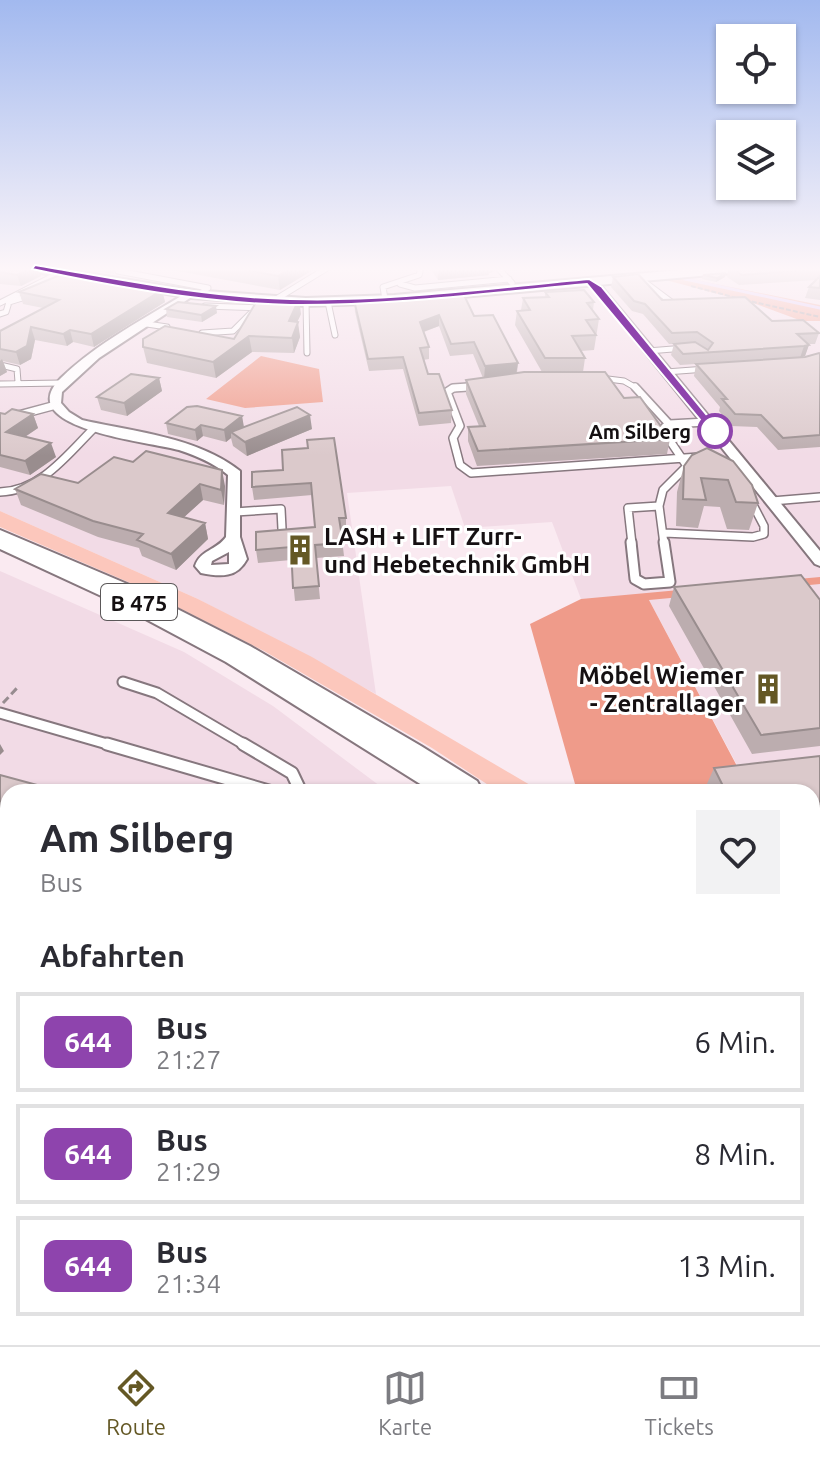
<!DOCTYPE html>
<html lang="de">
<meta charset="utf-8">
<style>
body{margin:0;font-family:Ubuntu,sans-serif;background:#f2f2f3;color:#2b2b33;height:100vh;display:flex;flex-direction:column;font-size:30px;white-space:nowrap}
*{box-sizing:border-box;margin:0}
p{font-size:26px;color:#7c7c81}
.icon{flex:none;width:44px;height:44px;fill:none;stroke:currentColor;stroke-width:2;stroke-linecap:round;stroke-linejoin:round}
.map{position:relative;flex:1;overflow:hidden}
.panel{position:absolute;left:0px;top:784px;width:820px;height:562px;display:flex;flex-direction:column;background:#fff;border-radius:24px 24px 0 0;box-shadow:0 2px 6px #0004}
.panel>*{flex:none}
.badge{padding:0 16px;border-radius:12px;font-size:28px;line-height:52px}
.buttons{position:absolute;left:716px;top:24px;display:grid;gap:16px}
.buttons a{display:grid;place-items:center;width:80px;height:80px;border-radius:0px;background:#fff;box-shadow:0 2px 6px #0004;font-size:40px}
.map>.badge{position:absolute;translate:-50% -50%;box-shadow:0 0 0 4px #fff}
h2{padding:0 40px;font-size:30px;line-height:72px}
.round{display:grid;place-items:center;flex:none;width:84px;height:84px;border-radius:0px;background:#f2f2f3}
.summary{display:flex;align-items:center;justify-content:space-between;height:136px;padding:0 40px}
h1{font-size:38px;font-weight:600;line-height:60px}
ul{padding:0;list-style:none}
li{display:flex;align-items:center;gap:24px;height:100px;margin:0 16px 12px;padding:0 24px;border:4px solid #e1e1e2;border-radius:0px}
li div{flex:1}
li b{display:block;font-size:30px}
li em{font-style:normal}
li .badge{min-width:88px;font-weight:700;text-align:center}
.dock{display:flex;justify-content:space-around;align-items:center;height:112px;border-top:2px solid #e1e1e2;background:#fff;font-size:22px;color:#7c7c81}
.dock a{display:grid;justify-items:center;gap:4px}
.dock .selected{color:#645825}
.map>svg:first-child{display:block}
</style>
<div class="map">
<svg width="820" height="1345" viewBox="0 0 820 1345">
<rect width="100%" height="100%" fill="#faeaf1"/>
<path fill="#f2dbe6" d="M0 268H820V950L812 945V792L745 780 649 600 581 599 552 522 465 528 451 486 347 493 376 694 198 599 0 511Z
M0 571 184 652 273 706 388 792H8V1208L0 1205Z
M812 1160 820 1173V1345H297L285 1338H812Z"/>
<path fill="#fcc7bc" d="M0 511 198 599 312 657 542 792H499L432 748 264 651 128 582 0 527Z"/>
<path fill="#ef9b8a" d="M681 277 820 305V321H802L756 304 662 279Z
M261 356 319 369 323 402 245 408 206 399Z
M820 577V584L649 600 738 768 709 792H583L575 784 530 624 581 599Z"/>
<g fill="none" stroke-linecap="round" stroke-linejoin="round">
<path stroke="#dac0f9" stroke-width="3" d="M629 268 637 269
M685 279 820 308"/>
<g stroke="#86777e" stroke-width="7">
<path id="lane-far3" d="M498 268 512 283
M118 271 208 288 198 295
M638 277 674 304
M400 284 415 288 509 279
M385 299 383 287 419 275 421 268
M273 301 327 268
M306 302 307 353
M328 302 335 335
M0 303 61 272
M205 306 262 308
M0 314 6 312 9 302 32 295
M147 324 167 327
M202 333 233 331 254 310
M648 351 685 348
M0 365 17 369 18 382
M666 372 706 369
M600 378 624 381 638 389
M0 384 60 383
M452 389 478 386"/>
</g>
<g stroke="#86777e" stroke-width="10">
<path id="lane-far2" d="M468 387 453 388 447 392 460 426 453 438 460 465 471 473 699 457
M635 387 669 424 662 429 687 466 663 490 659 506
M0 420 56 405
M669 424 707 422
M0 492C41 491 68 454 95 427
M772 501 820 497
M659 506 664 544
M235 512 281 509 282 529
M664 533 753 537 764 534V526L751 501
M632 544 628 508 659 506"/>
</g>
<g stroke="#86777e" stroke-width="13">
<path id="lane-far1" d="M631 542 635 579 644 584 670 582 664 542
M123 682 157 693 247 746
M0 713 114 746"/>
</g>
<g stroke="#86777e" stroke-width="15">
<path id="lane" d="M107 744 272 792
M243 744 292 773 301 792"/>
</g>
<g stroke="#86777e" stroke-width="4">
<path id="street" d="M589 278 602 287 820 551V566L815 564 596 291 586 283Z
M188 292 196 294 99 358 62 392 61 403 69 412 82 420C135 432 197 437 240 471V537L247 559C237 578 221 577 201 573L195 566C200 550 217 550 226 537L228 475C214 463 197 456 179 450 152 442 9 429 61 378 97 343 145 318 188 292ZM229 552V564L211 565 212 561Z
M68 1338H101L98 1345H66Z"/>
</g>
<g stroke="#86777e" stroke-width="4">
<path id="secondary" d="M28 268H57L191 290 306 298 394 295 703 268H751L744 272 394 303 306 306 191 298 35 272Z
M0 1241 8 1243V1289L0 1285Z
M152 1338H213L216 1345H155Z"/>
</g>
<g stroke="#86777e" stroke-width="4">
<path id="highway" d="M0 530 132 586 250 646 421 746 477 781 483 792H433L226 662 110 600 0 549Z
M812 1018 820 1022V1129L812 1126Z"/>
</g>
<path stroke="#978c90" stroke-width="2" stroke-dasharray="5 2" stroke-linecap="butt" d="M691 286 737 298
M745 300 820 317"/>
<path stroke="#978c90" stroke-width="3" stroke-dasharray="8 4" stroke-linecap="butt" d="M3 703 17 688"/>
<use href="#lane-far3" stroke="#fff" stroke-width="5"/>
<use href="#lane-far2" stroke="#fff" stroke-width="7"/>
<use href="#lane-far1" stroke="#fff" stroke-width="9"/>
<use href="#lane" stroke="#fff" stroke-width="11"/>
<use href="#street" fill="#fff" fill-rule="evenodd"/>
<use href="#secondary" fill="#fff" fill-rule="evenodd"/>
<use href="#highway" fill="#fff" fill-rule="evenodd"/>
</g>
<path fill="#bcadaf" d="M0 268 41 276 21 286 0 284Z
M92 268H114V274L93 271Z
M161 268H316L280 290Z
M430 268H495L494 272 489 273V275L438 280Z
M729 268H820V300L805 298 809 287 816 280 739 285 727 277Z
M726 273 725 277 716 282 702 279 703 275Z
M613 277 662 300 772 321 819 333 815 344H809L805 356 800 358 820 354V447L778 450 757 427 731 426 719 411 720 407 694 376 696 364 792 358 680 365 671 355 674 344H669L643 314 632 311 611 287Z
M115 282 162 290 165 302 94 347 73 342 67 346 35 340 31 359 20 365 3 361 7 372 0 376V331L43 308 23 304 19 292Z
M545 292 594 302 593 310 599 319 594 350 581 351 585 358 583 372 624 398 670 439 667 454 477 466 468 441V427L479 426 466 394V380L483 378 473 354 450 356 439 326 424 332 429 347V359L423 360 428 374 452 410 451 423 419 426 403 369 369 371 355 312 354 300 474 316 518 363 517 373 542 372 515 325 517 311 521 310 523 298 545 297Z
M166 309 217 313 202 322 167 317Z
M301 314 297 322 300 337 294 353 252 352 216 378 147 363 143 347 234 339Z
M159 378 162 391 127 416 101 410 97 397Z
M0 413 33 414 38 428 25 437 56 457 30 475 0 467Z
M242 416 243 427 312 429 247 456 233 446 231 438 226 442 203 436 197 441 168 434 166 423Z
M282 450 346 518V530L341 531 344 556 316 558 320 599 295 601 291 560 258 563 256 550 315 527 312 495 254 500 252 487 283 470Z
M114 457 225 486 224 505 203 500 184 517 205 523 208 539 176 570 142 556 139 548 98 537 21 505 15 489 78 483Z
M733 461 758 503 749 530 727 529 720 507 704 506 698 528 676 526 677 492 684 466Z
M674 587 820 600V746L752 754 669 606Z
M820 756V820L812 821V792H709L706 786 714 768Z
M0 775 8 792V1146L0 1143Z
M812 851 820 866V877L812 889Z"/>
<path fill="#998d8e" d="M31 268H38L41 276 21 286 17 275Z
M292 268H316L280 290 278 276Z
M438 268H495L494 272 489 273V275L438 280Z
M508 268H539L508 271Z
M726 273 725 277 716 282 717 278Z
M162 290 165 302 94 347 91 334Z
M299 299 301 314 290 337 289 321Z
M216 306 217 313 202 322 201 315Z
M439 315V326L420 333V322Z
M298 322 300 337 294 353 292 338Z
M31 327 35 340 31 359 20 365 16 352Z
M70 330 73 342 67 346 63 334Z
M249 336 252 352 216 378 213 362Z
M809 345 805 356 800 358 804 346Z
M2 359 7 372 0 376V361Z
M518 363 516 375 484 379 485 366Z
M159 378 162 391 127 416 124 403Z
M33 414 38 428 11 446 6 432Z
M310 415 312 429 247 456 245 442Z
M242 416 244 427 231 432V438L226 442 224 430Z
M201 425 203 436 197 441 195 430Z
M51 443 56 457 30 475 25 461Z
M222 470 225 486 224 505 221 490Z
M200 484 203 500 171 529 168 513Z
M205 523 208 539 176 570 171 554Z
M0 744 4 751 0 755Z"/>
<path fill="#dbc9cb" stroke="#998d8e" stroke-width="2" d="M0 268H31L17 275 0 272Z
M96 268H113V270Z
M235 268H292L278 276Z
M732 268H820V269L742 275Z
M72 270 114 277 107 281 162 290 91 334 70 330 63 334 31 327 27 346 16 352 0 349V331L59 300 19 292Z
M726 273 717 278 703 275Z
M638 274 662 300 745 297 772 321 803 320 819 333 797 334 809 345 804 346 683 354 674 344 695 342 708 350 713 343 697 332 672 333 645 304 634 301 613 277Z
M820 276V288L809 287Z
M584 290 594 302 587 303 599 319 586 320 596 335 572 336 585 358H545L517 311 530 310 523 298 549 297 545 292Z
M463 293 474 316 493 315 518 363 485 366 474 342 451 344 439 315 420 322 429 347 420 348 428 374H439L452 410 419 413 403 357 368 359 354 300Z
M258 299H299L289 321 298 322 292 338 249 336 213 362 143 347V339L165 326 234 339Z
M178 302 216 306 201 315 166 309Z
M819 353 820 354V435L783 438 761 415 735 414 722 399H727L696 364 805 357Z
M524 372H605L624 398 640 397 670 439 478 451 468 427 485 426 466 380Z
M131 374 159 378 124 403 97 397Z
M197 406 242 416 224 430 201 425 195 430 166 423 187 407Z
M297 407 310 415 245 442 231 432Z
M12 409 33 414 6 432 51 443 25 461 0 455V413L5 414Z
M334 438 346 518H339L343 543 315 545 319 586 293 588 291 547 256 550V532L315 527 311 483 252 487V472L283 470 282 450 308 448 307 440Z
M707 448 733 461 752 485 758 503 736 502 728 480 701 478 706 500 683 499 684 466 692 455Z
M146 451 222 470 221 490 200 484 168 513 205 523 171 554 137 540 143 534 93 521 15 489 41 474 78 483 114 457 133 462Z
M801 575 820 600V728L761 735 674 587Z
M820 756V804H812V792H726L714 768Z
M0 775 63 792H8V1141L0 1138Z
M812 851 820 866V872L812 873Z"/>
<linearGradient id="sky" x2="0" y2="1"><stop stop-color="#a2b9ef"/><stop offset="0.59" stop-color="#fdf6f9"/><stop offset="1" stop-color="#fdf6f9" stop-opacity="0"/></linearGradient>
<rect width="820" height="456" fill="url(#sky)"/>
<path fill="#8e44ad" stroke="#fff" stroke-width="2" d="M35 265C119 279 204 297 290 299 389 302 490 288 589 279L602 287 720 431 711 433 587 284C489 293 389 306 291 305 205 303 116 287 32 269Z"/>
<defs>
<g id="building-bare" transform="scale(2.4)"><path d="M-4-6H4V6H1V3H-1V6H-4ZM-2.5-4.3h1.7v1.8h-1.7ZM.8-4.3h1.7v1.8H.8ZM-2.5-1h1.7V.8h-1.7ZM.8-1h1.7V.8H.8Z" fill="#645825" stroke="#fff" stroke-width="2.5" paint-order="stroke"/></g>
</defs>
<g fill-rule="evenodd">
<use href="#building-bare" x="300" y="550"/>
<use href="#building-bare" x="768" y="689"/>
</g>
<circle fill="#fff" stroke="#8e44ad" stroke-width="4" cx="715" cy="431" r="16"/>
<g text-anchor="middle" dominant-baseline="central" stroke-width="6" stroke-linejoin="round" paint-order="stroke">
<g font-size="20" font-weight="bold" fill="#151012" stroke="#fff" text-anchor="end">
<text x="691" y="431">Am Silberg</text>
</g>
<rect fill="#fff" stroke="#5b5859" stroke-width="2" x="101" y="584" width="76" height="36" rx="6"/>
<g font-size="22" font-weight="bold" fill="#151012">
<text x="139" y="602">B 475</text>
</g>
<g font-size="24" font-weight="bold" fill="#151012" stroke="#fff" text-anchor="start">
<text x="324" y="536">LASH + LIFT Zurr-<tspan x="324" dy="28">und Hebetechnik GmbH</tspan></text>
<text x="744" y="675" text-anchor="end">Möbel Wiemer<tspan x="744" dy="28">- Zentrallager</tspan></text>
</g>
</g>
</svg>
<div class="buttons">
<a><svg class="icon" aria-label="locate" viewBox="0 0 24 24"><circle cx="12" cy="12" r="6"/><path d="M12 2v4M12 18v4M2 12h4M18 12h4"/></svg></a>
<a><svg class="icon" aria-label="layers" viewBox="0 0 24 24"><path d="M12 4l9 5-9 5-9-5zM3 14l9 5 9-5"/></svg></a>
</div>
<section class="panel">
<div class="summary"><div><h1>Am Silberg</h1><p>Bus</p></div><a class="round"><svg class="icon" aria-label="heart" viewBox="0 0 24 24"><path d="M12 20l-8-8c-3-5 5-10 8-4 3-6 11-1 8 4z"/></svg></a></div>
<h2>Abfahrten</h2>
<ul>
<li><span class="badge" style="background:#8e44ad;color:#fff">644</span><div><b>Bus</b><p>21:27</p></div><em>6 Min.</em></li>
<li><span class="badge" style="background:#8e44ad;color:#fff">644</span><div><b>Bus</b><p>21:29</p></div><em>8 Min.</em></li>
<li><span class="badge" style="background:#8e44ad;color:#fff">644</span><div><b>Bus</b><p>21:34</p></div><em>13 Min.</em></li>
</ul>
</section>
</div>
<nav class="dock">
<a class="selected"><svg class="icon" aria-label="directions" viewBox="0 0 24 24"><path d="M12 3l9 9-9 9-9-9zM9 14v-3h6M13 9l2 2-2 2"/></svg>Route</a>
<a><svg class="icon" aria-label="map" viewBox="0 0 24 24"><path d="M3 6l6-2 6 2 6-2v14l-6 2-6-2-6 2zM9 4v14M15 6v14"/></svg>Karte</a>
<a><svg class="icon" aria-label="tickets" viewBox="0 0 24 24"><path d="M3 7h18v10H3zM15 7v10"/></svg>Tickets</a>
</nav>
